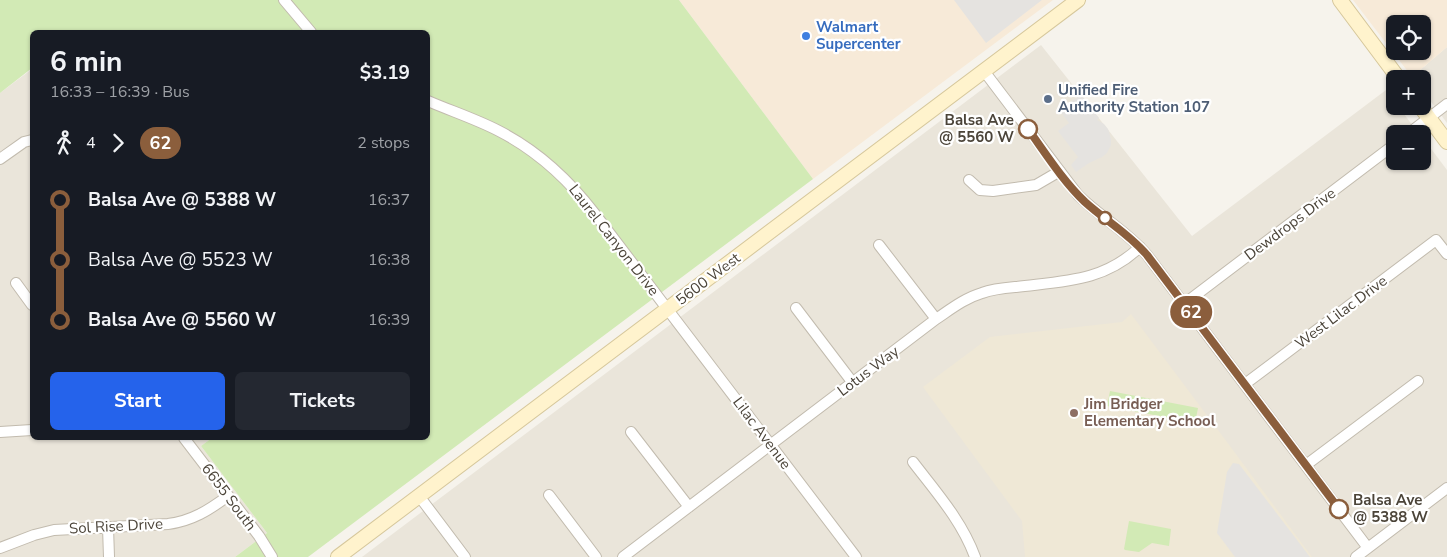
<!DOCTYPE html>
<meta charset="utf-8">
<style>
body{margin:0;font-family:"Nunito Sans",sans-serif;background:#242831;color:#f1f3f6;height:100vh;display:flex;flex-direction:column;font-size:19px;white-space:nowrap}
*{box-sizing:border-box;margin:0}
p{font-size:16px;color:#9ea1a6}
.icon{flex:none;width:28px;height:28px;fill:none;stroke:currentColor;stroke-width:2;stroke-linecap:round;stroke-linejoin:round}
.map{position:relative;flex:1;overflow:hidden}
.sheet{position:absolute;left:30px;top:30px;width:400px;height:410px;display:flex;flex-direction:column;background:#171b24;border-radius:8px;box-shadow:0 1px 4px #0004}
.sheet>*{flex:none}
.badge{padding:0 10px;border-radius:16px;font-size:18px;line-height:32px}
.tools{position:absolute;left:1386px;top:15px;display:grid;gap:10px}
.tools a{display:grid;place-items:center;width:45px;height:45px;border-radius:8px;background:#171b24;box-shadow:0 1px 4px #0004;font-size:25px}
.map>.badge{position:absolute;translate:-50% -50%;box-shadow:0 0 0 2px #fff}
.legs{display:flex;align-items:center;gap:8px;height:55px;padding:0 20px;font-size:16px}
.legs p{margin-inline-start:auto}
.head{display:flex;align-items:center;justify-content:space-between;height:85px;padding:0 20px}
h1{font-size:28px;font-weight:700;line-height:38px}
.cta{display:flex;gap:10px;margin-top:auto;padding:10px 20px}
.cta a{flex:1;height:58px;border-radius:8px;background:#2563eb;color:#fff;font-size:20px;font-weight:700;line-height:58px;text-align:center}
.cta a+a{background:#242831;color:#f1f3f6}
ul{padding:0 20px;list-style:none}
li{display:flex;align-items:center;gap:18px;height:60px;font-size:19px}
li i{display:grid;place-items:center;width:8px;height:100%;margin:0 6px;background:currentColor}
li i::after{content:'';width:12px;height:12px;margin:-6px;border:4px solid;border-radius:50%;background:#171b24}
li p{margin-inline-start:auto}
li:first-child i{background:linear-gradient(#0000 50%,currentColor 0)}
li:last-child i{background:linear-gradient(currentColor 50%,#0000 0)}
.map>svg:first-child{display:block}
</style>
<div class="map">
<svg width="1447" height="557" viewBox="0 0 1447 557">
<rect width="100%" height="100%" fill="#f6f3ec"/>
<path fill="#eae5da" d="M1041 45 1192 236 1386 90 1395 102V106H1398L1419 134H1395V161H1422L1423 138 1447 170V557H362Z
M1447 47V123L1423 91 1422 79H1413L1412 77Z
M32 69V438H212L201 446 267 533 235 557H0V93Z"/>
<path fill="#f7ead8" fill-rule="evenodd" d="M679 0H1053L813 179Z
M1353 0H1447V47L1412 77ZM1395 24H1422V51H1395Z"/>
<path fill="#efe8d6" d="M1131 314 1224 438 1312 557H1025L1022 521 923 387 990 337 1122 322Z"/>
<path fill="#d2eab5" d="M0 0H679L813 179 308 557H235L267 533 201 446 212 438H428V32H32V68L0 93Z
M1110 391 1198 408 1195 423 1107 406Z
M1129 521 1171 529 1169 546 1152 543 1139 552 1125 550 1124 549Z"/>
<path fill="#e5e3e0" d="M954 0H1042L986 43Z
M1081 94 1099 118 1097 120 1104 124 1108 129 1111 139V145L1107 153 1102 157 1089 163 1076 172 1071 165 1078 157 1058 131 1069 123 1060 111Z
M1233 463 1239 464 1310 557H1235L1217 533 1227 472Z"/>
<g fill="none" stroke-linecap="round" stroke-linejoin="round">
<g stroke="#c2bbae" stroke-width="12">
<path id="minor" d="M284 0 311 32
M984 71 1078 195C1100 217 1127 231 1147 255L1368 548
M428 101C451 111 476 119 499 131 538 151 569 180 595 214L856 557
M1408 134 1447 104
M0 159 24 142 32 140
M969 180 980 190 993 191 1036 185 1060 171
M879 245 936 319
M16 283 32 305
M1184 304 1395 144
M796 308 853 383
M1245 384 1436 240 1447 254
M0 432 32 430
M631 432 689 507
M184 438 259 536 272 557
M913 462C936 492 962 521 975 557
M1306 465 1418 381
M549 495 596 557
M419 496 465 557
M108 527 109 557
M0 548 34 535 54 530 168 524C192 521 209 510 228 496
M623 557 936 319C951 309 965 298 982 293 993 289 1005 288 1016 287 1064 281 1103 282 1140 247
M1356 557 1447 488"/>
</g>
<g stroke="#d6c79b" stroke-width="16">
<path id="secondary" d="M1340 0 1399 79
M1420 106 1447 142
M338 557 1078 0"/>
</g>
<use href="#minor" stroke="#fff" stroke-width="10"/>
<use href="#secondary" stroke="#fff3cd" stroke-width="14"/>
</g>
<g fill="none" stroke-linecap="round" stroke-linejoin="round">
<g stroke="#fff" stroke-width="11">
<path id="line-1" d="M1028 129C1046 154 1063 181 1085 202 1106 221 1128 233 1147 255L1339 509"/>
</g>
<use href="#line-1" stroke="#8b5e3c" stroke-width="8"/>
</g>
<circle fill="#3f7fe0" stroke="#fff" stroke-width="2" cx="806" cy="36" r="5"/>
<circle fill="#5c6f8a" stroke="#fff" stroke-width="2" cx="1048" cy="99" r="5"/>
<g fill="#fff" stroke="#8b5e3c" stroke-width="2.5">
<circle cx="1028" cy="129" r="9"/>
<circle cx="1105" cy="218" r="6"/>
<circle cx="1339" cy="509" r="9"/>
</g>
<circle fill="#8d6e63" stroke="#fff" stroke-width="2" cx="1074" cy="413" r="5"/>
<g text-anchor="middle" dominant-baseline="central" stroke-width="4.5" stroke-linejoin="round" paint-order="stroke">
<g font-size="15" font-weight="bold" fill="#366cbe" stroke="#fff" text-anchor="start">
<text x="816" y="27">Walmart<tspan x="816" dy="17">Supercenter</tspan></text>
</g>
<g font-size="15" font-weight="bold" fill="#4e5e75" stroke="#fff" text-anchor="start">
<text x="1058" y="90">Unified Fire<tspan x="1058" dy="17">Authority Station 107</tspan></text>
</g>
<g font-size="15" font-weight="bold" fill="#4b4439" stroke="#fff" text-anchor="end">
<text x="1014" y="120">Balsa Ave<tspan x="1014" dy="17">@ 5560 W</tspan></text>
<text x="1353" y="500" text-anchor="start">Balsa Ave<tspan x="1353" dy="17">@ 5388 W</tspan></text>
</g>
<g font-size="15" fill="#4b4439" stroke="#fff">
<text transform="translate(1290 224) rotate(-37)">Dewdrops Drive</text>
<text transform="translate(614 240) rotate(52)">Laurel Canyon Drive</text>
<text transform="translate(708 279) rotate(-37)">5600 West</text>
<text transform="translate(1341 312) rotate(-37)">West Lilac Drive</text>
<text transform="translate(868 371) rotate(-37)">Lotus Way</text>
<text transform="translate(762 433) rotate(53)">Lilac Avenue</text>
<text transform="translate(229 497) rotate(53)">6655 South</text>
<text transform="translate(116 526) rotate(-3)">Sol Rise Drive</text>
</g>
<g font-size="15" font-weight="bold" fill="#785e54" stroke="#fff" text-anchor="start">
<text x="1084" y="404">Jim Bridger<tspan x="1084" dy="17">Elementary School</tspan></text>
</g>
</g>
</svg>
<div class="tools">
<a><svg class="icon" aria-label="locate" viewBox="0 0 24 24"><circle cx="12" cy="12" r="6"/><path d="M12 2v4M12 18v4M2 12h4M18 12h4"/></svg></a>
<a>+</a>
<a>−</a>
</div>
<b class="badge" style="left:1191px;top:312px;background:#8b5e3c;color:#fff">62</b>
<section class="sheet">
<div class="head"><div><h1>6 min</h1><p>16:33 – 16:39 · Bus</p></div><b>$3.19</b></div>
<div class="legs"><svg class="icon" aria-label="walk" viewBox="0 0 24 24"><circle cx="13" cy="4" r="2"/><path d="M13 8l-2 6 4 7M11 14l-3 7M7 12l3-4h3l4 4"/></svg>4<svg class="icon" aria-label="forward" viewBox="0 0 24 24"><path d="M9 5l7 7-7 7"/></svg><b class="badge" style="background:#8b5e3c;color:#fff">62</b><p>2 stops</p></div>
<ul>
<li><i style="color:#8b5e3c"></i><b>Balsa Ave @ 5388 W</b><p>16:37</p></li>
<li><i style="color:#8b5e3c"></i><span>Balsa Ave @ 5523 W</span><p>16:38</p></li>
<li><i style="color:#8b5e3c"></i><b>Balsa Ave @ 5560 W</b><p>16:39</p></li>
</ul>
<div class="cta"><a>Start</a><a>Tickets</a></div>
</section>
</div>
